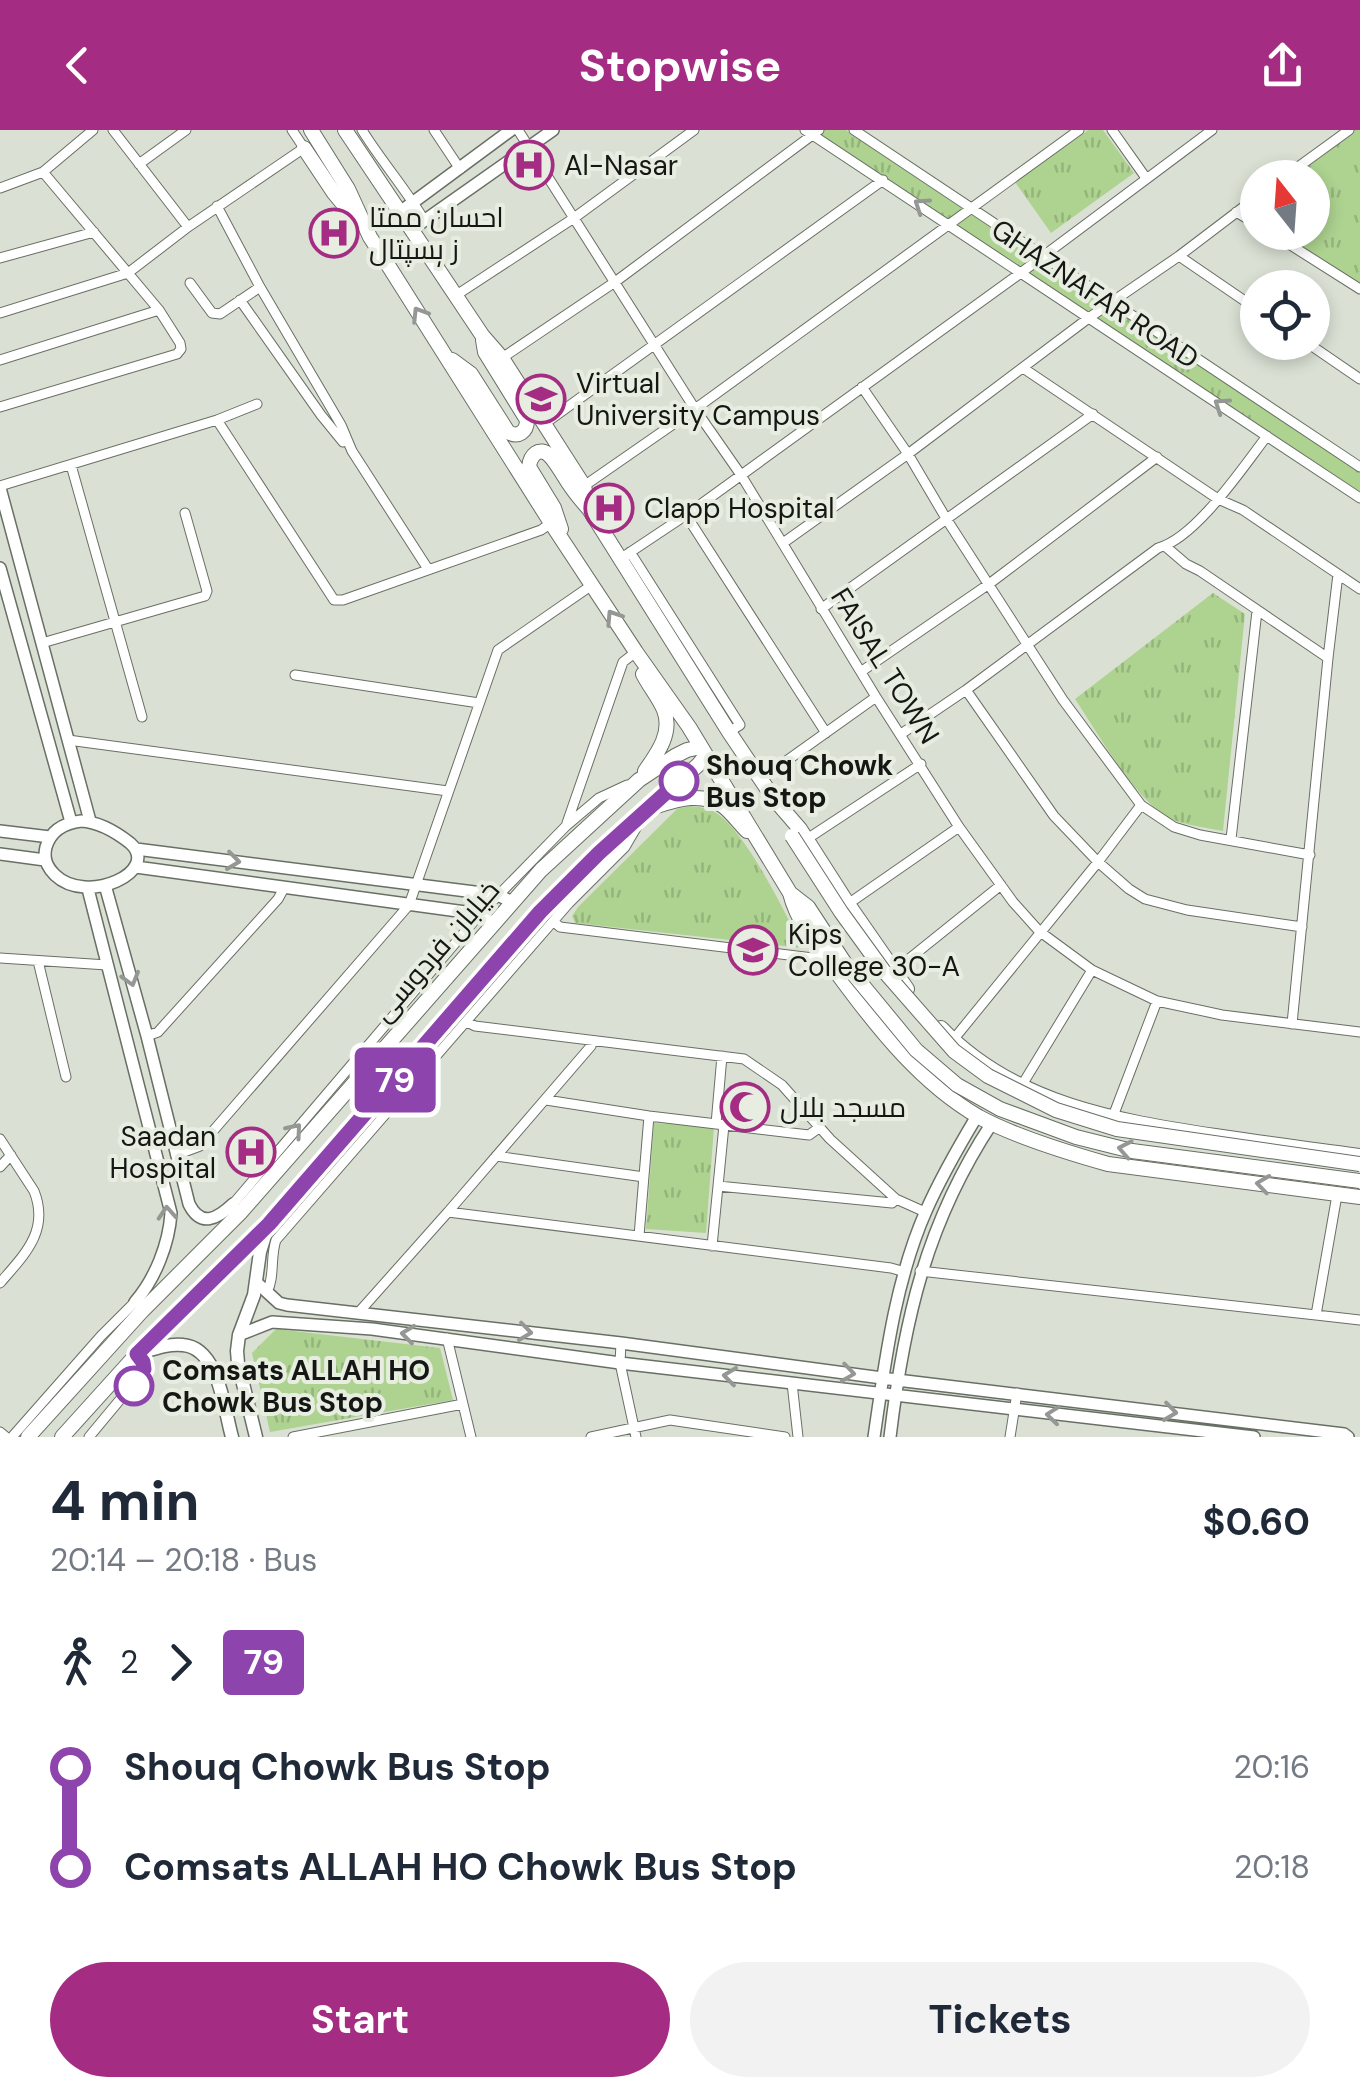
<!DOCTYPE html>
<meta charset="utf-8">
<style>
body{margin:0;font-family:"DM Sans",Cairo,sans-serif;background:#f2f2f3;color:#1f2937;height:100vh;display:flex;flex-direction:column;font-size:38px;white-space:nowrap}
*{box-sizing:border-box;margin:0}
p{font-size:32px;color:#747a83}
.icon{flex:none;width:55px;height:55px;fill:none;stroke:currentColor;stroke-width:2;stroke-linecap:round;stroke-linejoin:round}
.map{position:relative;height:1307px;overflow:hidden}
.drawer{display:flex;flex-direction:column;background:#fff;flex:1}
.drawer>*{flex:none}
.badge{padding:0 20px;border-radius:8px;font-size:35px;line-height:65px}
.needle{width:65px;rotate:343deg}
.controls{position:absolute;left:1240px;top:30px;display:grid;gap:20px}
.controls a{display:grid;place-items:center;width:90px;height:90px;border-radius:50%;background:#fff;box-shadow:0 5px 15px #0003;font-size:50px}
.map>.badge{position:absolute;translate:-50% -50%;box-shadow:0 0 0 5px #fff}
.legs{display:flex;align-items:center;gap:15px;height:110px;padding:0 50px;font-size:32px}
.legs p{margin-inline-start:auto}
.overview{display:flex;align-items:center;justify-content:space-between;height:170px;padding:0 50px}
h1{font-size:55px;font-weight:700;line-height:75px}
.cta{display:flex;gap:20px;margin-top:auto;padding:20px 50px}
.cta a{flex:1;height:115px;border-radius:60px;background:#a52c83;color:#fff;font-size:40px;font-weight:700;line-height:115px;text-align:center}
.cta a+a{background:#f2f2f3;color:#1f2937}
ul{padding:0 50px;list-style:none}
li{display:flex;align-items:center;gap:35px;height:100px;font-size:38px}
li i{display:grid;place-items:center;width:15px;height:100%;margin:0 12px;background:currentColor}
li i::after{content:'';width:25px;height:25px;margin:-12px;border:8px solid;border-radius:50%;background:#fff}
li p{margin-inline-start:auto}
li:first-child i{background:linear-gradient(#0000 50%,currentColor 0)}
li:last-child i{background:linear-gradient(currentColor 50%,#0000 0)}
header{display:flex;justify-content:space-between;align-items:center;height:130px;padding:0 50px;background:#a52c83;color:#fff;font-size:45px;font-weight:700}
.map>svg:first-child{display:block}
</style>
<header><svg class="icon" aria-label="back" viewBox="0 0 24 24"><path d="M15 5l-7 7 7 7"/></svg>Stopwise<svg class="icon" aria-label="share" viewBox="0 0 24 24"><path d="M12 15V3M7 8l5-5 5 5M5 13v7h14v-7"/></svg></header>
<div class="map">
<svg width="1360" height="1307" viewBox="0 0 1360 1307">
<defs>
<pattern id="grass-tufts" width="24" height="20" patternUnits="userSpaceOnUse" patternTransform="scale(2.5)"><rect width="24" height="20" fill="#aed390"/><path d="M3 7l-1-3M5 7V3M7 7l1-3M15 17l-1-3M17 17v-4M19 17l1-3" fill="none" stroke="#95b47b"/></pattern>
</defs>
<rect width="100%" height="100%" fill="#dae1d4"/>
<path fill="url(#grass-tufts)" d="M810 0H846L1360 338V368Z
M1088 0H1103L1134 43 1051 103 1015 52Z
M1349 0H1360V159L1270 103 1312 102V48L1283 47Z
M1213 463 1245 484 1223 701C1208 698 1191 696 1176 691 1138 677 1098 603 1075 569Z
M690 676C698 677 706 677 713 681 745 698 786 785 803 818L575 793 572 786 578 777 677 679Z
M654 993 714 997 706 1103 646 1099Z
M276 1199 440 1218 453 1270 270 1302 252 1223Z"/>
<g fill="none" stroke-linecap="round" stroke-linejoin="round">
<g stroke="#686f64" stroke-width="11">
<path id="minor" d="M113 0 188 97
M362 0C381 31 406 59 424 90
M434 0 460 39
M518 0 695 279 741 345 876 567 959 697 1013 772 1039 801 1092 840 1157 871 1222 885 1360 902
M805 0 1360 368
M854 0 1360 337
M1112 0 1146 48
M139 34 186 0
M1283 48 1349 0
M0 58 43 42 93 0
M217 76 260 157 341 295 352 321 428 439
M1236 82 1258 95
M1270 102 1360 159
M1179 126 1258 180
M0 128 94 102
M190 153 212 183 220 184 260 157
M455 166 574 88 694 0
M240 170 321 285 343 312
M0 183 128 143 188 97 304 18 292 0
M1306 212 1360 249
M502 228 615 152 819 0
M0 230 159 180
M1023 238 1218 369 1243 380 1360 459
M862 257 908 324 947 390 1063 570 1141 675 1174 697 1200 705 1310 725
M0 277 177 224 181 219 180 213 159 180 43 42
M217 290 334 470H343L541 400 551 393
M544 294 883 50
M71 335 142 587
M0 356 217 290 257 274
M584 356 695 279 1079 0
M686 385 826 603
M783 413 908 324 1090 187 1179 126 1258 66
M1165 416 1186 434 1200 441 1328 528
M630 422 740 595 729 602
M620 429 686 385 1022 142 1212 0
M821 479 1093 284
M42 513 205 466 207 461 185 383
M862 541 989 454 1157 327
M295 545 479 573
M966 560 1054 686 1098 732 1129 759 1145 769 1187 780 1302 797
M901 604 966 560 1158 418C1196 408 1243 337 1267 306
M68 610 448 661
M761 649 876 567
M567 693 623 532 636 522
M807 709 921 634
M1231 709 1257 481
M848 774 959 697
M554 792 560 797 813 828 821 821
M0 828 107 835
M38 831 66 947
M894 841 1001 755
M467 892 475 896 744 929 782 955 830 1009 896 1069 925 1082
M1292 894 1328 528 1338 444
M147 906 158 902 278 769 284 758
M953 910 1098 732 1141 675
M1022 955 1092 840
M546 970 649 986 809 1005 820 997
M1112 989 1157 871
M716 994 722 926
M724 995 718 1056 892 1073 896 1069
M0 1009 34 1061C50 1101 24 1125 0 1153
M176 1025 200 1016 409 775 498 520 592 455
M496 1026 644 1047
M0 1037 11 1025
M233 1074 480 784 566 696 599 668 627 655
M448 1082 591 916 592 911
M639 1106 649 986
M712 1116 718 1056
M920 1141 1316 1185 1337 1065
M267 1162C275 1147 270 1127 276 1110L569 773 625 717 639 693
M359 1182 448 1082 891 1138 905 1142
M1316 1185 1360 1190
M447 1208 471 1307
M621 1213 620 1233 636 1307
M792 1253 798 1307
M0 1302 6 1307
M12 1307 101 1206 135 1172
M89 1307 143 1242V1232L137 1224
M293 1307 463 1274
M591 1307 670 1290 785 1307
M1010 1307 1017 1263"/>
</g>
<g stroke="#686f64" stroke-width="14">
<path id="tertiary" d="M400 82 511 0
M411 100 553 0
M0 358 90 691
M0 438 71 692
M81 691C100 692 116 702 130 713 162 741 87 776 55 745 47 737 43 729 46 717 51 700 65 693 81 691Z
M0 701 50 707
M136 719 498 765 512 772
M0 724 45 730
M136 737 480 784 494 794
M105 755 147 906 189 1074C201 1098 217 1089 233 1074
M88 759 171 1083C169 1114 155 1149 135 1172
M256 1152 279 1173 287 1175 621 1213 897 1250 1344 1304 1348 1307
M239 1205 272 1192 372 1199 620 1233 1254 1307
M874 1307C885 1232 895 1151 926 1081 940 1049 959 1016 977 986
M890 1307C904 1191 926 1093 992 993"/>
</g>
<g stroke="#686f64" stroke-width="15">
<path id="secondary" d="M137 1224C151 1220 168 1213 183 1215 219 1218 224 1279 232 1307
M256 1307 238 1233 237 1221 239 1205 254 1165 260 1122 268 1096"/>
</g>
<g stroke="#686f64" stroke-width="16">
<path id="primary" d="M311 0 348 59 370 107 381 124 551 393 636 522 689 597 790 763C798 795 821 821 840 847 879 900 922 954 979 987 1014 1006 1069 1023 1108 1034L1360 1067
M345 0 482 205 502 228 584 356 589 379 729 602 774 669 800 699 848 774 907 859
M304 18 334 63 357 91
M452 230 471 244 508 302C518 308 527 302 527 290L485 222 483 210
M561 399 554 378 529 337C530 326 539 315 550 326 555 331 560 340 564 346 571 358 579 368 589 379
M643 544C649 556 659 568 664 580 673 603 657 624 645 641
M657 676C679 669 702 662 723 676 731 682 739 693 747 701
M790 763 808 777 846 835
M941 898C1014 974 1116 991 1215 1006 1263 1013 1312 1020 1360 1026
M28 1307 142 1181 241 1082 541 740 639 650 675 626 687 620 701 617
M62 1307 137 1224 269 1094 540 782 599 723 698 635 706 625"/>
</g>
<use href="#minor" stroke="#fff" stroke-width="9"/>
<use href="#tertiary" stroke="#fff" stroke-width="11"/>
<use href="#secondary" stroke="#fff" stroke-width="12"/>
<use href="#primary" stroke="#fff" stroke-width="14"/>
<g stroke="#686f64" stroke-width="16" stroke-linecap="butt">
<path id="primary-bridge" d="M792 706 841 782 883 840 954 921 988 946 1056 980 1117 999 1360 1034
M846 835 916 920 957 955 1000 979 1076 1007 1132 1021 1360 1051"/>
</g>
<use href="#primary-bridge" stroke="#fff" stroke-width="14"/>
</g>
<defs><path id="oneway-chevron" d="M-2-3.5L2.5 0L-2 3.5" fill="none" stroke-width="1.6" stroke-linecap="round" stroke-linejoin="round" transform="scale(2.5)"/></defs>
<g stroke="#959795">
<use href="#oneway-chevron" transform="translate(921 75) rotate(-146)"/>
<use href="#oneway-chevron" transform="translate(419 184) rotate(-122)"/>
<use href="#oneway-chevron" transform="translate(1221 275) rotate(-146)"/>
<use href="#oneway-chevron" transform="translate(613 487) rotate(-123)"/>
<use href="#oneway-chevron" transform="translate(233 731) rotate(7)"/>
<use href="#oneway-chevron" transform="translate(131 849) rotate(74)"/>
<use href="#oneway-chevron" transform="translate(295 1000) rotate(-50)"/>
<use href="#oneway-chevron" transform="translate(1125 1019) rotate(-169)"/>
<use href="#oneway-chevron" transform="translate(1263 1054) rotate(-172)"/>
<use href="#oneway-chevron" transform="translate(167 1083) rotate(-94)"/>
<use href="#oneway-chevron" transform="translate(525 1202) rotate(7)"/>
<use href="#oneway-chevron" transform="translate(408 1204) rotate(-173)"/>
<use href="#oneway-chevron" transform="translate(848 1243) rotate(8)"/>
<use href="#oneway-chevron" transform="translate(730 1246) rotate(-173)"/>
<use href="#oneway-chevron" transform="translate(1170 1282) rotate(7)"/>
<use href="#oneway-chevron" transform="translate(1053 1285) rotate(-174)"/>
</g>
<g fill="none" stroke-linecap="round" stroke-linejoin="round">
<g stroke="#fff" stroke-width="22">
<path id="line-1" d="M134 1256 144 1239 143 1232 137 1224 269 1094 540 782 599 723 679 651"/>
</g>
<use href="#line-1" stroke="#8e44ad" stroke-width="15"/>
</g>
<defs>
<g id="hospital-ring" transform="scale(2.5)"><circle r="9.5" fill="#e7eee1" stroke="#a52c83" stroke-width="1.5"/><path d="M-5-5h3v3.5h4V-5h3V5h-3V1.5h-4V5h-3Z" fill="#a52c83"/></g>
<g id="university-ring" transform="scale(2.5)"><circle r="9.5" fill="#e7eee1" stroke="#a52c83" stroke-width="1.5"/><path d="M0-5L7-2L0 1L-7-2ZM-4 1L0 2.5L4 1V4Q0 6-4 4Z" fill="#a52c83"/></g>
<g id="school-ring" transform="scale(2.5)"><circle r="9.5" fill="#e7eee1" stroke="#a52c83" stroke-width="1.5"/><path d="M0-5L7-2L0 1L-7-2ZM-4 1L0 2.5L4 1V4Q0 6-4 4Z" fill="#a52c83"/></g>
<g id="mosque-ring" transform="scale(2.5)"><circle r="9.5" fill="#e7eee1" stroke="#a52c83" stroke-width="1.5"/><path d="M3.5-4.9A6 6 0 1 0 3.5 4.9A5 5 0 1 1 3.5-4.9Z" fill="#a52c83"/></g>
</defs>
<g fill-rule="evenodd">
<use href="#hospital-ring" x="529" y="35"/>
<use href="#hospital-ring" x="334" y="103"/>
<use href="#university-ring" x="541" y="269"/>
<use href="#hospital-ring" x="609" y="378"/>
<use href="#school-ring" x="753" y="820"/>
<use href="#mosque-ring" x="745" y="977"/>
<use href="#hospital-ring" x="251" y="1022"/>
</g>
<g fill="#fff" stroke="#8e44ad" stroke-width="5">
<circle cx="679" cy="651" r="18"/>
<circle cx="134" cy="1256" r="18"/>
</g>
<g text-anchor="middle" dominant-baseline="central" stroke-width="8" stroke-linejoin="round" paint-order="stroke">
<g font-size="28" fill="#141713" stroke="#e7eee1" text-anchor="start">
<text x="564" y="35">Al-Nasar</text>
<text x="369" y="87">احسان ممتا<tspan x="369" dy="32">ز ہسپتال</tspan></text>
<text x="576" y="253">Virtual<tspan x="576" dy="32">University Campus</tspan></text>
<text x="644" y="378">Clapp Hospital</text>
<text x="788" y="804">Kips<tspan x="788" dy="32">College 30-A</tspan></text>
<text x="780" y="977">مسجد بلال</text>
<text x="216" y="1006" text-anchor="end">Saadan<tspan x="216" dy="32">Hospital</tspan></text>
</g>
<g font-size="28" fill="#141713" stroke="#e7eee1">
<text transform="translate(1095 164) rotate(34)">GHAZNAFAR ROAD</text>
<text transform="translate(885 536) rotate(58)">FAISAL TOWN</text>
<text transform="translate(436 821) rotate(-49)">خیابان فردوسی</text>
</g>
<g font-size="28" font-weight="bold" fill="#141713" stroke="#e7eee1" text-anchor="start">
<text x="706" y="635">Shouq Chowk<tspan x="706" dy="32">Bus Stop</tspan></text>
<text x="162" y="1240">Comsats ALLAH HO<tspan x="162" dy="32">Chowk Bus Stop</tspan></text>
</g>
</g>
</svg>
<div class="controls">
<a><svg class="needle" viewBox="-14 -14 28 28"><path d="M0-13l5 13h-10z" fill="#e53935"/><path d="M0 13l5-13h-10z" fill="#747a83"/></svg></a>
<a><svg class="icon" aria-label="locate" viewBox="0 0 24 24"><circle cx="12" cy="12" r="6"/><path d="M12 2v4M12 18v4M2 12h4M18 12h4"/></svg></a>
</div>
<b class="badge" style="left:395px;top:950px;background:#8e44ad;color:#fff">79</b>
</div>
<section class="drawer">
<div class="overview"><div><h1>4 min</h1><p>20:14 – 20:18 · Bus</p></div><b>$0.60</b></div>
<div class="legs"><svg class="icon" aria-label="walk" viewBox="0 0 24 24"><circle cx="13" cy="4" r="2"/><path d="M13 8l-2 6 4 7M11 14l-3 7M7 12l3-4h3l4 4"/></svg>2<svg class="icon" aria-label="forward" viewBox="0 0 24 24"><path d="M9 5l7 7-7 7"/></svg><b class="badge" style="background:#8e44ad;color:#fff">79</b></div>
<ul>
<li><i style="color:#8e44ad"></i><b>Shouq Chowk Bus Stop</b><p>20:16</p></li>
<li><i style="color:#8e44ad"></i><b>Comsats ALLAH HO Chowk Bus Stop</b><p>20:18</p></li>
</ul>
<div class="cta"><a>Start</a><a>Tickets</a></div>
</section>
